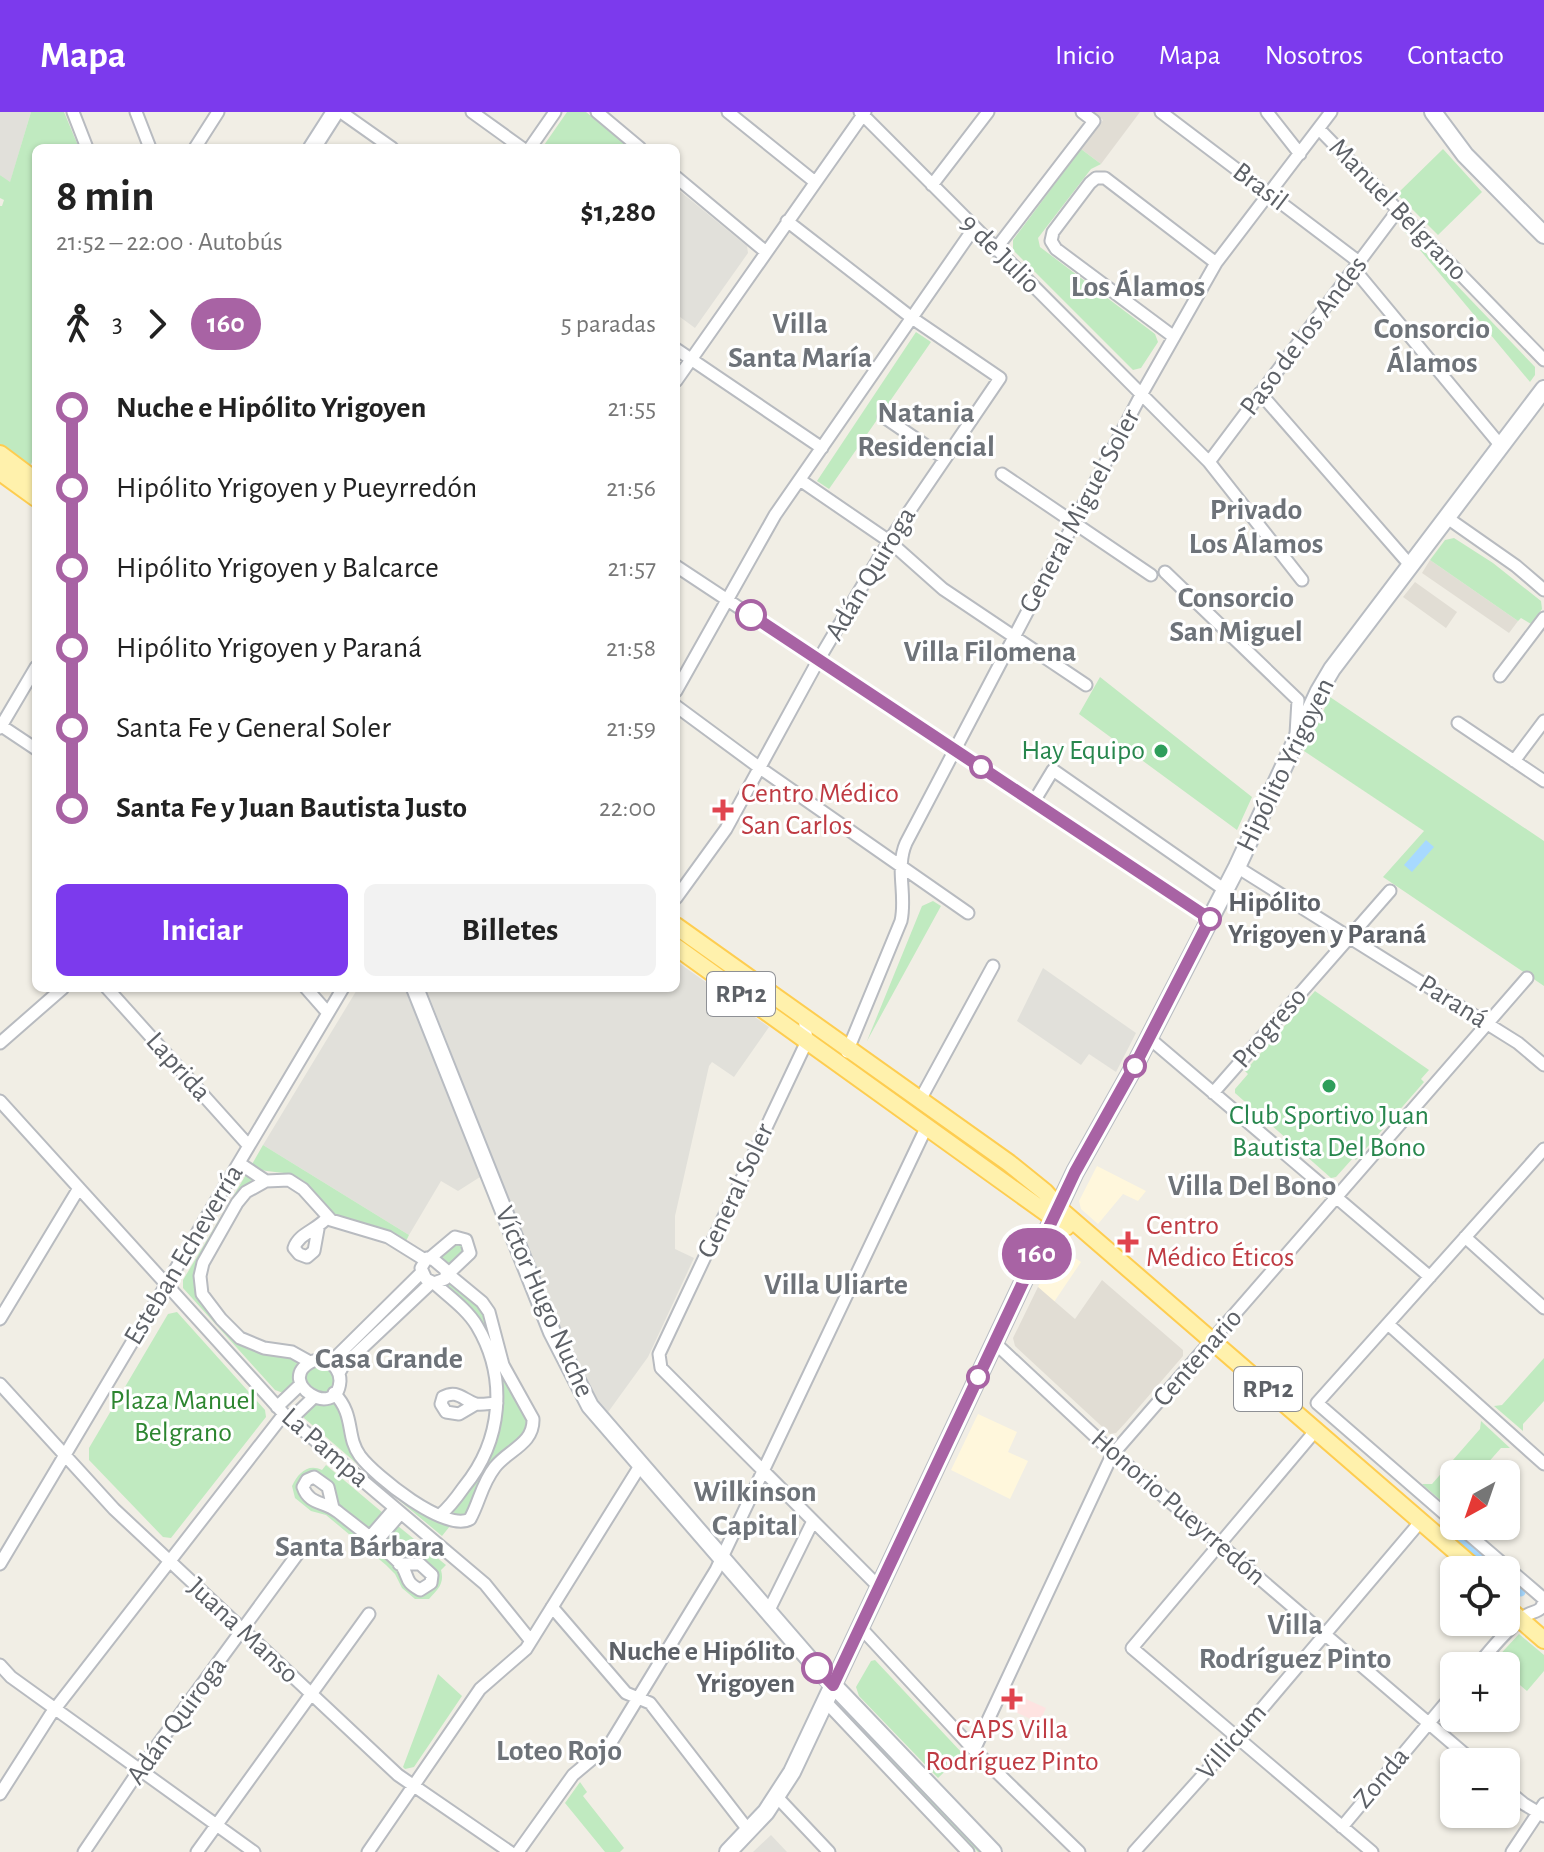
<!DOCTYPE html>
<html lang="es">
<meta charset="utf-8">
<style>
body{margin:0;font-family:"Alegreya Sans",sans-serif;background:#f2f2f2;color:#222;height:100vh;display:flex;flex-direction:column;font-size:30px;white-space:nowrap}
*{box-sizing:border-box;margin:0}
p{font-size:26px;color:#767676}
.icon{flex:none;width:44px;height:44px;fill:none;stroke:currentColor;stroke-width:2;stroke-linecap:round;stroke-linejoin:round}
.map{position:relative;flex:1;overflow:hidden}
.drawer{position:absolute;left:32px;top:32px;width:648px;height:848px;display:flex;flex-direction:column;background:#fff;border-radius:12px;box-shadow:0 2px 6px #0004}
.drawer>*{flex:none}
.badge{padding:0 16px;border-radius:26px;font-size:28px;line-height:52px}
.needle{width:52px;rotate:220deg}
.fabs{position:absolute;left:1440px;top:1348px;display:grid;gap:16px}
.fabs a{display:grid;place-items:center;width:80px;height:80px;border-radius:12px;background:#fff;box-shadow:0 2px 6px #0004;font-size:40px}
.map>.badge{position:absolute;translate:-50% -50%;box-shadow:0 0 0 4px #fff}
.legs{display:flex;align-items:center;gap:12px;height:88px;padding:0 24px;font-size:26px}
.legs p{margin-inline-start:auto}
.headline{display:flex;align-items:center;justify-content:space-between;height:136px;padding:0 24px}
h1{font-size:44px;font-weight:700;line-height:60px}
.cta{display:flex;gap:16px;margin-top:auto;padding:16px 24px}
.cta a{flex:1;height:92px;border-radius:12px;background:#7c3aed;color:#fff;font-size:32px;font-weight:700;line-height:92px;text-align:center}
.cta a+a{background:#f2f2f2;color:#222}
ul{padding:0 24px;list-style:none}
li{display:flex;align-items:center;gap:28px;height:80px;font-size:30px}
li i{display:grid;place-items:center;width:12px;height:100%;margin:0 10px;background:currentColor}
li i::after{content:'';width:20px;height:20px;margin:-10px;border:6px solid;border-radius:50%;background:#fff}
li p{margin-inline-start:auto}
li:first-child i{background:linear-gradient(#0000 50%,currentColor 0)}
li:last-child i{background:linear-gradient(currentColor 50%,#0000 0)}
header{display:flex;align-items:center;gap:48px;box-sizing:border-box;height:112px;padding:0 40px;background:#7c3aed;color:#fff}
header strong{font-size:38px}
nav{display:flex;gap:44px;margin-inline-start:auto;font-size:28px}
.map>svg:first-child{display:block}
</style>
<header>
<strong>Mapa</strong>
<nav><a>Inicio</a><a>Mapa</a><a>Nosotros</a><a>Contacto</a></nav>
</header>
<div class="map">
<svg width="1544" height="1740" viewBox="0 0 1544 1740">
<rect width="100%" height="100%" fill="#f1eee5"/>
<path fill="#fff7dc" d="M1097 1054 1146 1079 1138 1089 1123 1082 1098 1112 1081 1097 1079 1089Z
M1062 1137 1081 1150 1054 1190 1038 1175 1055 1140Z
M978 1302 1017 1320 1008 1340 1028 1349 1010 1387 951 1358Z"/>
<path fill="#e1e0da" d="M0 0H31L10 71 0 63Z
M676 76 747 134 748 141 695 216 676 202Z
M676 849 769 915 734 965 712 950 709 954 675 1104V1137L694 1146 648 1245 606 1303 579 1256 554 1205 426 876H676Z
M1043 856 1136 921 1116 960 1089 942 1081 953 1017 909Z
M358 876H406L480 1065 458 1079 441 1069 409 1123 263 1033Z
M771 1723 787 1740H753Z"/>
<path fill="#e1ddd4" d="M1093 0H1140L1101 52 1081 37 1103 8Z
M1430 448 1518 509 1509 521 1422 461Z
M1415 470 1457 500 1446 516 1403 485Z
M1102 1168 1183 1238V1244L1127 1309 1116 1321 1110 1322 1015 1234 1013 1226 1038 1175 1075 1207Z"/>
<path fill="#fee3e1" d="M1012 1581 1046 1596 1039 1611 1005 1595Z"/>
<path fill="#c0eac0" d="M31 0H64L79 36H36V342L30 354 0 332V94H2L4 88 0 86V63L10 70Z
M567 0H586L630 36H542Z
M1081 37 1101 52 1091 57 1038 126 1040 135 1155 222 1158 230 1141 256 1133 258 1013 138V128Z
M1443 37 1482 80 1438 123 1397 82Z
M1400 114 1535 255V263L1530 270Z
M916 220 931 230 829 377 817 369Z
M1454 426 1493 451 1541 489 1542 497 1531 512 1521 506 1518 509 1430 448 1445 428Z
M1100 565 1252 685 1237 718 1079 602Z
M1330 585 1544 729V874L1383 765 1424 719 1304 639Z
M933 789 941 794 867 929 922 794Z
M1315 879 1429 958 1421 967 1424 970 1356 1048 1353 1046 1336 1065 1331 1066 1235 981V977L1248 962 1245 959Z
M263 1033 409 1123 406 1129C394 1123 383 1117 371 1113 359 1109 345 1109 334 1102 319 1093 315 1074 299 1066 284 1057 267 1063 251 1054Z
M247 1061 252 1068 240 1080 196 1166C208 1184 231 1229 249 1237 266 1244 283 1239 298 1251L293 1273 286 1282 275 1278 183 1176V1168Z
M456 1129 461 1130 465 1141 451 1156 437 1144Z
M449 1170 485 1199 530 1309 525 1323 499 1345 467 1405 455 1404 452 1397 499 1311 482 1215 445 1175Z
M177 1200 265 1298 266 1305 171 1426 163 1425 89 1348V1336L168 1202Z
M1544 1246V1289L1523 1312V1319L1494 1294 1502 1293Z
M305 1267a15 15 0 1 1 30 0a15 15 0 1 1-30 0Z
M335 1289 378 1368 377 1369 304 1306V1302L316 1290Z
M1481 1309 1510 1336H1501L1478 1362H1454L1453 1399 1422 1372H1432L1480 1317Z
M326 1353 383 1401 373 1414 367 1416 339 1394 333 1374 316 1360H308L297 1374 299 1383 313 1394 329 1399 396 1456 406 1473 417 1483H425L436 1472 438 1463 435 1459 401 1446 385 1432 386 1427 398 1414 446 1453 441 1458C445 1472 437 1478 429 1487H415L402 1476 395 1462 386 1453 326 1403 311 1399 295 1386 292 1374C298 1361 308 1351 322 1358Z
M385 1370 421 1401 450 1414 442 1424 382 1374Z
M1519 1522 1544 1543V1559L1527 1579 1506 1561V1554H1498L1493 1550Z
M875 1548 963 1642 938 1666 859 1584 856 1575 871 1549Z
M438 1562 462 1584 414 1655 405 1657 403 1655Z
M845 1596 983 1740H978L844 1599Z
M580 1670 587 1680 583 1684 624 1736 620 1740H605L565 1691Z"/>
<path fill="#a7d9ff" d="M1426 728 1434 735 1412 760 1404 753Z"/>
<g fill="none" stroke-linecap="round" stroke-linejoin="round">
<path stroke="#a7d9ff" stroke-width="9" d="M1453 1422 1495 1458
M1506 1467 1521 1480"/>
<g stroke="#b8bbc0" stroke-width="15">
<path id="street" d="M73 0 87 36
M136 0 150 36
M341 0 392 36
M472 0 522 36
M597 0 640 36
M728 0 815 70
M860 0 1209 350 1302 468
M1161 0 1359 150
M1267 0 1300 42
M1319 17 1544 248
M195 36 218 0
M530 36 555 0
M676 65 766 140
M932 73 988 0
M995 138 1094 9 1082 0
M1354 157 1501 334
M1174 225 1056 137 1051 129 1053 120 1090 71 1096 66H1105L1216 151
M676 237 822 336
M676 269 865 0
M1260 281 1410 453
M884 305 944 346
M1209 350 1398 98
M1002 362 1151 463
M800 368 889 429 943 477 1086 573
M1446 405 1516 454 1544 478
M676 454 1210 807
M1165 460 1298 588 1296 622
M1500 564 1544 506
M676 579 775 403 974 116
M676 594 760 656 968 801
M1458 611 1544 669
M0 613 36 637
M0 616 36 555
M1514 649 1544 609
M1033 691 1053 658 1225 778
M1237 755 1518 931 1544 953
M676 786 726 717 819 547 889 429 1000 266 912 206 787 109
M107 876 249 1034
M306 876 328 901
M804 905 807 929 659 1242 661 1256 879 1475
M1149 926 1430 1165
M0 931 63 876
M847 940 901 809C907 783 895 756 906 731L1141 283 1216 151 1331 0
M1213 981 1390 779
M920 988 993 854
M0 989 284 1302 485 1472 531 1529
M239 1051 266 1069
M318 1117 314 1139 307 1145 299 1142 294 1136C299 1121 316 1119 328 1105
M1465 1125 1544 1196
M427 1146 434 1148 447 1159 445 1167 434 1171 426 1167 421 1156Z
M430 1146 455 1125 466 1128 470 1141 449 1161
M434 1171C448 1184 467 1197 477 1214 508 1266 502 1329 464 1375 457 1385 450 1395 440 1403
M0 1207 79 1076
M1388 1212 1544 1352
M995 1231 1113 1341 1474 1650
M327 1249C335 1253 340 1259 340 1269 337 1310 274 1270 311 1250 319 1246 326 1249 335 1246L422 1160
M310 1250 292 1240 264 1236 240 1226 221 1207 202 1182 200 1164 203 1151 237 1091 246 1080 266 1069 289 1068 303 1077 331 1108 388 1125 425 1148
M339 1261 343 1254 432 1170
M0 1272 114 1397 398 1663 510 1740
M334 1281C356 1304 345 1323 360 1344 375 1364 446 1421 470 1407 480 1389 481 1373 495 1355 508 1338 534 1332 533 1307L503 1253 489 1200 482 1190 448 1162
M476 1292 459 1302 446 1300 441 1292 443 1285C457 1277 463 1288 476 1292 482 1293 491 1291 497 1291
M277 1295 301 1272
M290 1308 313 1286
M1316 1318 1132 1536 1372 1740
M333 1396 328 1375 314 1365 307 1368 303 1375C309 1393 325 1389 338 1400 353 1412 392 1441 402 1454 410 1467 404 1469 420 1478L431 1471 432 1463 420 1452H399
M1454 1410 1317 1291 1544 1037
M1459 1414 1544 1487
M369 1426 395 1396
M375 1431 401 1401
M0 1452 343 876
M552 1495 626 1581 650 1591 749 1719
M768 1500 813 1409
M860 1515 974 1638 1079 1740
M0 1553 11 1565 254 1740
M1477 1554C1491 1537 1505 1520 1522 1506 1533 1497 1542 1503 1544 1487
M825 1589 968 1740
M974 1638 1112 1343 1527 866
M1506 1677 1524 1692 1544 1704
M0 1682 51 1602 284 1302
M777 1685 829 1740
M1342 1715 1454 1581
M84 1740 140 1657 299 1440
M197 1740 369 1502
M368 1740 480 1577 526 1537 640 1354
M518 1740 573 1663 610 1632 716 1458 927 1014
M1134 1740 1248 1613 1421 1409
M1512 1740 1544 1692"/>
</g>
<g stroke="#b8bcc2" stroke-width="20">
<path id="secondary" d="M1433 0 1465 43 1544 123
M312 36 335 0
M415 876 552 1220 590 1294 817 1556 993 1740
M728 1740 766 1700 792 1660 1075 1060 1135 953 1237 755 1319 579 1332 557 1544 277"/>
</g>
<g stroke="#fecd50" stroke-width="20">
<path id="primary" d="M0 342 36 369
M0 360 36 386
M676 814 1009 1051 1045 1080 1063 1100 1477 1458
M676 835 1066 1115
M1506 1495 1544 1528"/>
</g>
<use href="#street" stroke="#fff" stroke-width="11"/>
<use href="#secondary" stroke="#fff" stroke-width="16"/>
<use href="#primary" stroke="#fff1ac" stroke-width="16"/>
</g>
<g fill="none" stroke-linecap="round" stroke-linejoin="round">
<g stroke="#fff" stroke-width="18">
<path id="line-1" d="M751 503 1210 807 1135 953 1075 1060 833 1573 817 1556"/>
</g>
<use href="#line-1" stroke="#a863a4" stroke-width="12"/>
</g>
<g fill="#fff" stroke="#a863a4" stroke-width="4">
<circle cx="751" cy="503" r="14"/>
<circle cx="981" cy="655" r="10"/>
<circle cx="1210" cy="807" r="10"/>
<circle cx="1135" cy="954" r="10"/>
<circle cx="978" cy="1265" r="10"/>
<circle cx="817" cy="1556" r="14"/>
</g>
<g fill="#2e9e5b" stroke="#fff" stroke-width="3">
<circle cx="1161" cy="639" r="8"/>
<circle cx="1329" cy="974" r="8"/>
</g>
<g fill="#e0444e" stroke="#fff" stroke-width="3">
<path d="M719 686h8v8h8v8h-8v8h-8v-8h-8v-8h8z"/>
<path d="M1124 1118h8v8h8v8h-8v8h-8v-8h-8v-8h8z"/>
<path d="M1008 1575h8v8h8v8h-8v8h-8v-8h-8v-8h8z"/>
</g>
<g text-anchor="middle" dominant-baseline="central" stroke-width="6" stroke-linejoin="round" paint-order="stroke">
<g fill="#fff" stroke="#8e9095" stroke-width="2">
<rect x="707" y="860" width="68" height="44" rx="6"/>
<rect x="1234" y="1255" width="68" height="44" rx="6"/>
</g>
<g font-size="26" font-weight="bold" fill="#5d6167">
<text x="741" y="882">RP12</text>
<text x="1268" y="1277">RP12</text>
</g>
<g font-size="28" fill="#5d6167" stroke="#fff">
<text transform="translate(1260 75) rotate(37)">Brasil</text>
<text transform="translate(1398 98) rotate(46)">Manuel Belgrano</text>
<text transform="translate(1000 142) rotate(45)">9 de Julio</text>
<text transform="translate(1304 224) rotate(-53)">Paso de los Andes</text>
<text transform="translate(1080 399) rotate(-62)">General Miguel Soler</text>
<text transform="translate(871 462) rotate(-59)">Adán Quiroga</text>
<text transform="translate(1286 653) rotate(-64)">Hipólito Yrigoyen</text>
<text transform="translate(1453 890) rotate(32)">Paraná</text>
<text transform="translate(1270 916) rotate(-49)">Progreso</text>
<text transform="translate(178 955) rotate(48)">Laprida</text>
<text transform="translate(736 1079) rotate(-65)">General Soler</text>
<text transform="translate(184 1143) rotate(-59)">Esteban Echeverría</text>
<text transform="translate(544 1190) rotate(66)">Víctor Hugo Nuche</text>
<text transform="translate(1198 1246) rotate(-49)">Centenario</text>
<text transform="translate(325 1336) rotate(41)">La Pampa</text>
<text transform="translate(1178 1396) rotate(41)">Honorio Pueyrredón</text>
<text transform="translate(243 1519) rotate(43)">Juana Manso</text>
<text transform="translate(177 1609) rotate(-54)">Adán Quiroga</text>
<text transform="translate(1232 1630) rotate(-49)">Villicum</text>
<text transform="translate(1382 1666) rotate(-50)">Zonda</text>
</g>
<g font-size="28" fill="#27864d" stroke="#fff" text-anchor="end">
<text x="1145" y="639">Hay Equipo</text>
<text x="1329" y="1004" text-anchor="middle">Club Sportivo Juan<tspan x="1329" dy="32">Bautista Del Bono</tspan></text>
</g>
<g font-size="28" fill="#be3a42" stroke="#fff" text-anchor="start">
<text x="741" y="682">Centro Médico<tspan x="741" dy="32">San Carlos</tspan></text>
<text x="1146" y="1114">Centro<tspan x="1146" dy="32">Médico Éticos</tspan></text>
<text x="1012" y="1618" text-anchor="middle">CAPS Villa<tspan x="1012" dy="32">Rodríguez Pinto</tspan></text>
</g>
<g font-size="28" font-weight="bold" fill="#5d6167" stroke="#fff" text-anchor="start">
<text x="1228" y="791">Hipólito<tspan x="1228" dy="32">Yrigoyen y Paraná</tspan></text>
<text x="795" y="1540" text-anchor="end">Nuche e Hipólito<tspan x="795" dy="32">Yrigoyen</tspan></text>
</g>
<g font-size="28" fill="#2d8630" stroke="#fff">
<text x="183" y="1289">Plaza Manuel<tspan x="183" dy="32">Belgrano</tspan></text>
</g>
<g font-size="30" font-weight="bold" fill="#6e7379" stroke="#fff">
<text x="1138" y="175">Los Álamos</text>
<text x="800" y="212">Villa<tspan x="800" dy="34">Santa María</tspan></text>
<text x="1432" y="217">Consorcio<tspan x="1432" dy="34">Álamos</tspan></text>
<text x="926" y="301">Natania<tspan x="926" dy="34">Residencial</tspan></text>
<text x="1256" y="398">Privado<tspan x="1256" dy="34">Los Álamos</tspan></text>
<text x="1236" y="486">Consorcio<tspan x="1236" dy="34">San Miguel</tspan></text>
<text x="990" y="540">Villa Filomena</text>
<text x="1252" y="1074">Villa Del Bono</text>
<text x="836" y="1173">Villa Uliarte</text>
<text x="389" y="1247">Casa Grande</text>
<text x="755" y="1380">Wilkinson<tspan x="755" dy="34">Capital</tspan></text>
<text x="360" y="1435">Santa Bárbara</text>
<text x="1295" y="1513">Villa<tspan x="1295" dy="34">Rodríguez Pinto</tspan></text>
<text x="559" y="1639">Loteo Rojo</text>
</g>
</g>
</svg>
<div class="fabs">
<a><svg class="needle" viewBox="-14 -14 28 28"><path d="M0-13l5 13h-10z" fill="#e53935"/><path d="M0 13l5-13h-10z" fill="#767676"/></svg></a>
<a><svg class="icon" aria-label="locate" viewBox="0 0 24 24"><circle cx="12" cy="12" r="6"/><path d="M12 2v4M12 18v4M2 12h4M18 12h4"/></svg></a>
<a>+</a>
<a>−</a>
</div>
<b class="badge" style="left:1037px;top:1142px;background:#a863a4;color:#fff">160</b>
<section class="drawer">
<div class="headline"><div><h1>8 min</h1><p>21:52 – 22:00 · Autobús</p></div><b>$1,280</b></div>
<div class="legs"><svg class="icon" aria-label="walk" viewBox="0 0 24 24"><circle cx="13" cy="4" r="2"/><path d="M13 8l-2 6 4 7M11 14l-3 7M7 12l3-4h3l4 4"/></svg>3<svg class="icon" aria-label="forward" viewBox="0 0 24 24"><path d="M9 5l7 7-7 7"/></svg><b class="badge" style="background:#a863a4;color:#fff">160</b><p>5 paradas</p></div>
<ul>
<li><i style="color:#a863a4"></i><b>Nuche e Hipólito Yrigoyen</b><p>21:55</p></li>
<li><i style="color:#a863a4"></i><span>Hipólito Yrigoyen y Pueyrredón</span><p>21:56</p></li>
<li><i style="color:#a863a4"></i><span>Hipólito Yrigoyen y Balcarce</span><p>21:57</p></li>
<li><i style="color:#a863a4"></i><span>Hipólito Yrigoyen y Paraná</span><p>21:58</p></li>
<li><i style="color:#a863a4"></i><span>Santa Fe y General Soler</span><p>21:59</p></li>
<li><i style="color:#a863a4"></i><b>Santa Fe y Juan Bautista Justo</b><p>22:00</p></li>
</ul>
<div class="cta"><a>Iniciar</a><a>Billetes</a></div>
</section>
</div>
